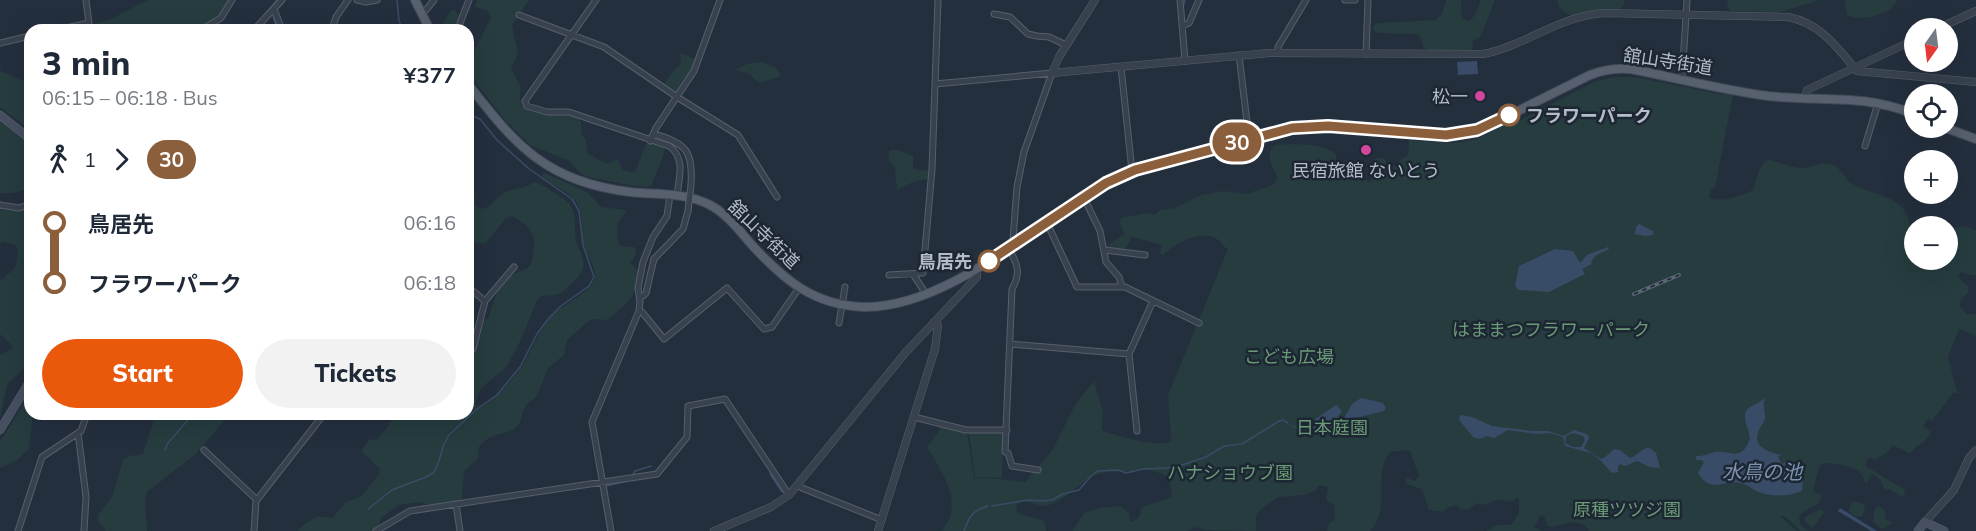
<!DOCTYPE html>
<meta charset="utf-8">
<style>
body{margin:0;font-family:Mulish,"Noto Sans JP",sans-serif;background:#f2f2f3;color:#1f2937;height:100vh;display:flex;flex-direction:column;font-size:22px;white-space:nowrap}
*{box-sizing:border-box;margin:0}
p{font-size:20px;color:#747a83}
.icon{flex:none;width:33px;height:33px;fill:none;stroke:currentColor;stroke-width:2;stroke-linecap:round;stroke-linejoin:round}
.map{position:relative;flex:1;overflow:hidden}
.panel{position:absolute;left:24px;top:24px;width:450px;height:396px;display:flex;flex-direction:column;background:#fff;border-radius:18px;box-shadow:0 6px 24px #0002}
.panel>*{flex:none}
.badge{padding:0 12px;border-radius:20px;font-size:21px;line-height:39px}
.needle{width:39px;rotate:194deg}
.tools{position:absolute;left:1904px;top:18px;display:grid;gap:12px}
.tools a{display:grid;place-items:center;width:54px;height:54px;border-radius:50%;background:#fff;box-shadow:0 6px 24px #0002;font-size:30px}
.map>.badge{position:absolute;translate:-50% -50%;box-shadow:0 0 0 3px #fff}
.legs{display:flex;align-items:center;gap:9px;height:66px;padding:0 18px;font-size:20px}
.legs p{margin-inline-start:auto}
.head{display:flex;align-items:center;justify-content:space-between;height:102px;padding:0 18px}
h1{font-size:33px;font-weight:800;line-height:45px}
.cta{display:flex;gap:12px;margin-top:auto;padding:12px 18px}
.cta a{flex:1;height:69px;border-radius:36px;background:#ea580c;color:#fff;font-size:24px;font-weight:800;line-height:69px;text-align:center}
.cta a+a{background:#f2f2f3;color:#1f2937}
ul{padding:0 18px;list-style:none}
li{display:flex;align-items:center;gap:21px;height:60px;font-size:22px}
li i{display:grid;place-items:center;width:9px;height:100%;margin:0 8px;background:currentColor}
li i::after{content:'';width:15px;height:15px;margin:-8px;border:4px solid;border-radius:50%;background:#fff}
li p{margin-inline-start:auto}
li:first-child i{background:linear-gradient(#0000 50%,currentColor 0)}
li:last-child i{background:linear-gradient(currentColor 50%,#0000 0)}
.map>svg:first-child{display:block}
</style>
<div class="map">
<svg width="1976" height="531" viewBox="0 0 1976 531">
<rect width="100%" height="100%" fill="#242f3e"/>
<path fill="#263c3f" d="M148 0H230L226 8 216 20 196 30H82L86 26 111 19Z
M477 0H529L512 25 518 55 511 68 521 87 520 99 522 106 546 114 569 115 577 118 581 122 582 136 586 139 587 153 607 164C617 160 617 154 622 169L628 172H634L636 170 646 144 650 143 664 147 665 151 652 184 647 187 629 185 588 177 579 172 570 161 530 145 504 119 468 73V52L470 54 473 52 491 18 487 10 475 7Z
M1446 0H1461V12L1464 20 1469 21 1475 15 1481 0H1495L1481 36 1473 41 1472 51H1431L1424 48 1419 35 1415 34 1379 33 1375 32 1373 28 1375 24 1379 23 1436 20 1442 14Z
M1557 0H1625L1623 6 1617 10 1590 11 1571 16 1559 8Z
M1727 0H1820L1780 12 1731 11 1728 8Z
M1845 0H1897C1893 15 1860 22 1847 15Z
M452 10H455L459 16 452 30H438Z
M680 53 695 59C693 71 684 86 675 93L663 85 675 69 681 64Z
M762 62 775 67 780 73 779 77 759 83 749 74 735 70 747 64Z
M0 71 9 74 30 84V130L0 107Z
M1614 77H1635L1724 95 1726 93 1733 94 1715 188H1711L1709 198C1722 203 1741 196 1753 190 1757 180 1758 165 1768 160 1779 161 1792 169 1804 168 1813 167 1821 161 1831 164 1840 166 1844 178 1851 183 1874 197 1914 196 1909 232L1914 234V260H1947V231L1962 226 1976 230V275H1970L1961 272 1958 277 1968 286V293C1962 298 1960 298 1960 307L1967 314H1976V336L1959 329 1948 357 1957 391H1959L1957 394 1954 392 1932 421 1928 419 1923 426 1931 432C1926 444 1917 443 1910 454L1893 445 1888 452 1875 460 1869 457 1865 466 1904 489 1905 495 1901 496 1889 489 1885 490 1880 479 1872 474 1866 484C1864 482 1864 478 1862 475 1856 465 1834 463 1823 463L1819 467 1813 492 1822 495C1821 509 1803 506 1799 518L1801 526 1809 531H1801L1784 516H1780L1797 531H1589C1580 516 1564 525 1550 527L1547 525 1544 516 1541 515 1533 529 1537 528 1542 531H1486L1497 525H1511L1519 513V499L1517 498C1510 505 1507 500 1499 500 1494 500 1489 504 1484 505L1478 503 1467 510 1460 509 1457 505 1449 507 1443 512 1429 510 1422 489 1407 484 1405 481 1407 478 1415 481 1419 476 1410 451 1407 450 1390 452C1372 475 1392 508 1370 531H1327L1329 524 1335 519 1334 505 1326 500 1328 487 1319 485 1315 491 1304 495 1278 497 1260 510 1256 517V531L1206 530 1195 527 1187 531H1072L1084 513 1100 508 1121 506 1129 513 1130 520 1132 522 1139 517 1142 507 1172 497 1169 477C1162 474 1155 471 1147 470 1142 469 1138 471 1133 471 1117 473 1103 469 1088 479 1075 488 1065 500 1049 505 1038 508 1030 500 1018 503L1016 510 1019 514 1042 520 1045 522 1046 531H941C966 504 942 473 927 447L939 431 940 426 967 433 974 478 998 479 1025 482 1053 449 1076 403 1094 381 1103 412 1102 430C1118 436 1154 448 1171 441L1168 395 1228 249C1222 246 1220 239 1213 237 1196 232 1175 243 1163 255L1160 254 1162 245 1130 236 1131 240 1123 250 1113 249 1108 245 1125 234 1120 224 1121 218 1147 213 1155 215 1160 210 1175 208 1201 195 1223 191 1248 194 1255 191 1273 185 1278 177C1272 167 1264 154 1275 145 1292 144 1323 142 1336 154V166C1346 173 1360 179 1371 182L1375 159 1382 157 1386 160V168L1393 167 1402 159 1408 155 1409 140 1452 143 1463 142 1477 139 1511 122 1513 124 1594 82Z
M0 120 30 146V189L13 193H0Z
M891 150H898L913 156V169L930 171V178L913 182 897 190 895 167 889 161 888 152Z
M544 173 587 192 601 207 626 210C625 216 620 217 618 224 616 230 617 240 620 246L634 247C640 255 633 257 630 263L638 270 639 274 633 295 624 306 607 320 591 319 567 340 564 355 548 368 538 394C535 399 531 400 527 404 521 411 523 424 514 429 498 438 495 430 479 447L478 459 464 471 462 497 460 501 431 505 419 502 399 505 381 518 379 526 371 531H298L302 526 318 516 332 518 346 502 360 497 364 493 379 474 380 469 364 454 362 450 369 440 378 439 391 422 403 414H468V357L475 349 483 320 489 318C493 302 497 286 511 276 517 271 525 272 531 265 537 240 536 228 512 216L506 218 485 244 476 243 468 239V174L472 179 476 206 483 209C492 207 494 199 502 194 512 187 524 190 534 182 542 184 548 189 555 193 583 209 571 218 577 244 580 253 587 262 582 271 578 278 566 290 559 294 553 296 546 295 541 296L537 300C529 319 517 354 504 369 492 381 477 385 476 405L483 406C499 395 514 380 524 363 534 345 540 328 555 313 565 304 595 289 595 277 596 267 587 256 584 246 581 236 582 225 581 214 579 195 557 188 543 178L542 174Z
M0 209 19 211 30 210V364L8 383 0 417V355L10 350 13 346 0 334V281L15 268 18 252 15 245 4 242 0 243Z
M30 393V414H33L29 449 17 460 0 468V442Z
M47 414H85L78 421Z
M168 414H230L196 454 147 492 145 502 147 531H106L98 521V515L112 497 123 460 129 456 143 454 155 416 166 417Z
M969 433H1003L1002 478 975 477Z
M1852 501 1865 504 1864 512 1861 517 1855 516 1849 511Z
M1878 506 1885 510V518L1892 523 1884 529 1880 528 1873 522 1875 509Z
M1820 509 1824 512 1813 528 1805 522V517Z"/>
<path fill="#394c67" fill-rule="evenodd" d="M1477 61 1478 74 1458 75 1457 62Z
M1639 224 1653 231V235L1645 236 1635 234 1636 227Z
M1608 247 1609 249 1595 256 1591 262 1592 264 1582 269 1585 274 1549 292 1519 290 1515 286 1519 266 1555 249 1573 251 1580 263 1587 255Z
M1361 398 1383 403 1386 408 1384 411 1352 419H1339C1327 425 1332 433 1317 427L1310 433 1289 425 1307 429 1315 425 1314 420 1336 405 1342 411 1338 417 1344 418 1352 404Z
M1765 398C1762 405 1765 409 1765 417 1765 422 1761 425 1759 430 1751 447 1769 452 1781 455L1778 457 1782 464 1787 461 1789 465 1793 462C1802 471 1804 479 1802 491 1788 497 1770 497 1756 491 1751 488 1746 484 1740 483 1723 480 1711 494 1698 473L1704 462 1701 460H1696V456C1704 456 1708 454 1715 452 1731 450 1742 463 1750 438 1749 428 1738 412 1752 406 1757 403 1760 402 1765 398Z
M1460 415 1472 417 1492 426 1531 431H1548L1564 436 1574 430 1587 434 1589 438 1584 448 1601 459 1605 457 1614 449 1620 450 1630 458C1638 456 1642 447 1650 448L1656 453 1660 468 1650 467 1637 461 1625 466 1620 464 1618 467V472L1612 473 1600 460 1591 453 1565 446 1563 437 1551 433 1536 434 1508 430 1494 438 1487 436 1480 439 1474 438 1459 420ZM1573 433 1583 436 1585 440 1581 447H1573L1565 443 1566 436Z
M1840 508 1877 531H1871L1838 511Z"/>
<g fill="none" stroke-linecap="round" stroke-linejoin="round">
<path stroke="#394c67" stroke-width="1.5" d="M397 0 399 21 403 30
M1184 4 1185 0
M273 17 278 30
M251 30 277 0
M0 208 17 210
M22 210 30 207
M165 450 168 443 193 414
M633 474 635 471 651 466
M770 474 782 492
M606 486 628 481
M602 492 608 531
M992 506 1028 500 1042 501 1052 500 1063 494 1079 490 1091 476 1098 471 1118 470 1126 473 1143 469 1167 468 1182 465 1206 457 1224 446 1242 444 1279 421 1283 420 1288 423
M368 509 392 490 426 477 433 473 437 467 444 444 449 435 477 409 497 395 520 367 537 334 548 319 561 306 589 286 594 277 583 245 579 211 572 199 528 168 497 140 480 119 468 114
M964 531C970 515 971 512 988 506"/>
<g stroke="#565f6c" stroke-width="7">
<path id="minor" d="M357 0 366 2 377 0
M596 0 525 101 527 106 547 112H569L669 146C686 158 679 178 677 195
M1180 0 1185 61
M1345 0H1355
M274 9 282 30
M420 12 426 10 434 0
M994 14 1010 17 1028 34 1037 36 1049 37 1066 45
M519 15 604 47 677 97 738 135 777 197
M460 23 469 0
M1182 26 1189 23 1199 0
M57 30 89 23 86 0
M201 30 221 18 232 0
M254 30 282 0
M332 30 336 17 348 0
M0 43 30 36
M1278 53V47L1306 0
M1366 54 1368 0
M1239 55 1249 139
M1121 67 1132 171
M1682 79 1687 0
M935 84 1052 73 1024 152 1017 187 1013 239 1016 243
M653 134C686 143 693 150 691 185
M650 141 656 128 694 71 720 0
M1865 146 1878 103
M1084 198 1100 231 1106 262 1119 277 1122 287
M0 205 19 208 30 204
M1047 223 1077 287H1125L1199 323
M1008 248C1018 263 1021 274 1012 289L1005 452 1008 453 1012 466 1038 470
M1105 250 1145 255
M913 274 926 294
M889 275 923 273 932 169 938 0
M468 287 485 301
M640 297 643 296 646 293 654 259 683 229 688 211
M639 311 642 312 664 339 727 288 764 329 772 327 799 288
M839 323 845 287
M1010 344 1129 354
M473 349 485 301 514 267
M914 417 966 430H1007
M1137 431 1129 354 1153 301
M78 433 86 497 84 531
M204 450 257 500
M798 485 802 488 882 520
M456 504 460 531
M18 531 42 457 81 431 87 414
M254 531 256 501 324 414
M376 531 410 511 657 474 687 437 688 406 725 399 789 495
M611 531 592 422 639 311 640 301 638 288 643 262 653 237 667 216 670 195"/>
</g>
<g stroke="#565f6c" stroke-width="8">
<path id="tertiary" d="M1095 0 1059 57 1052 73 1269 53 1483 54C1525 46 1561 15 1605 13L1788 17C1820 23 1837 47 1857 71L1976 82
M1939 28 1976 11
M1805 97 1807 90 1914 40
M1925 522 1954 490 1969 458 1976 450
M714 531 771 507 789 495 906 352 977 277 976 269
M878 531 935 349 938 325 934 322"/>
</g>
<g stroke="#565f6c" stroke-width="9">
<path id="secondary" d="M0 115 30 139
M0 430 30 381
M1918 531 1925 522 1944 531"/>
</g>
<g stroke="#414a57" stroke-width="10">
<path id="primary" d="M415 0 430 30
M468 84C516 146 547 182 630 192 657 195 685 192 710 205 727 214 739 230 751 244 783 279 813 305 863 307 935 309 1017 242 1075 204 1093 192 1110 179 1130 172 1155 162 1183 157 1209 150 1247 140 1286 125 1326 126 1370 127 1422 141 1464 133 1485 129 1504 118 1522 109 1545 97 1568 86 1590 75 1605 69 1620 67 1636 70 1680 79 1724 90 1768 96 1821 102 1861 93 1914 114
M1946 128 1976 139"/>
</g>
<use href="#minor" stroke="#38414e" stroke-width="5"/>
<use href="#tertiary" stroke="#38414e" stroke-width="7"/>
<use href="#secondary" stroke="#465061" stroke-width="8"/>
<use href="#primary" stroke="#56606e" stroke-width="8"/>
<g stroke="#5a6575" stroke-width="4">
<path id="rail" d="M1634 294 1679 275"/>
</g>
<use href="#rail" stroke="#1d2633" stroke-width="1.5" stroke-dasharray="4.5" stroke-linecap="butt"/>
<g stroke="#565f6c" stroke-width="7" stroke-linecap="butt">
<path id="minor-bridge" d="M688 211 691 185"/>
</g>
<use href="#minor-bridge" stroke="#38414e" stroke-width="5"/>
</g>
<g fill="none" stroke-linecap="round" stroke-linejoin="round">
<g stroke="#fff" stroke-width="14">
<path id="line-1" d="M989 261 1106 183 1135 170 1292 128 1328 126 1446 135 1477 130 1509 115"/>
</g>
<use href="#line-1" stroke="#8b5e3c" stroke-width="9"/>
</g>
<g fill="#d1479c" stroke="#1d2633" stroke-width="2">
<circle cx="1480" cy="96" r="6"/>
<circle cx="1366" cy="150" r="6"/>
</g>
<g fill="#fff" stroke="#8b5e3c" stroke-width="3">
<circle cx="1509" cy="115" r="10"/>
<circle cx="989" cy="261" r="10"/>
</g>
<g text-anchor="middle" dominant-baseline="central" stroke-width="5" stroke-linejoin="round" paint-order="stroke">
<g font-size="18" fill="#b4bcc9" stroke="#1d2633">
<text transform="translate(1668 61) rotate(9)">舘山寺街道</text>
<text transform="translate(764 234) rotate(44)">舘山寺街道</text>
</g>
<g font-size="18" fill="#b4bcc9" stroke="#1d2633" text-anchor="end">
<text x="1468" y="96">松一</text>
<text x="1366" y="170" text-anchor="middle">民宿旅館 ないとう</text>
</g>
<g font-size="18" font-weight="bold" fill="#b4bcc9" stroke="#1d2633" text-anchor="start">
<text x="1526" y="115">フラワーパーク</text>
<text x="972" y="261" text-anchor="end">鳥居先</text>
</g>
<g font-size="18" fill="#6b9a76" stroke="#1d2633">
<text x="1551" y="329">はままつフラワーパーク</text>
<text x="1289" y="356">こども広場</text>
<text x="1332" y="427">日本庭園</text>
<text x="1230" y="472">ハナショウブ園</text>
<text x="1627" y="509">原種ツツジ園</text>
</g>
<g font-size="20" font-style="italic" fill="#7c92b1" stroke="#1d2633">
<text x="1762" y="471">水鳥の池</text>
</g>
</g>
</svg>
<div class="tools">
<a><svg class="needle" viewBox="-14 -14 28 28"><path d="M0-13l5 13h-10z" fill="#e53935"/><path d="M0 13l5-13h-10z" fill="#747a83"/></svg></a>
<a><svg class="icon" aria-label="locate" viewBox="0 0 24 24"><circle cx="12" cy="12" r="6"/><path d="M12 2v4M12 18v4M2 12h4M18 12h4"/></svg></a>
<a>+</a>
<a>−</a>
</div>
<b class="badge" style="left:1237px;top:142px;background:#8b5e3c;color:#fff">30</b>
<section class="panel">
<div class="head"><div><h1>3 min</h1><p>06:15 – 06:18 · Bus</p></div><b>¥377</b></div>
<div class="legs"><svg class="icon" aria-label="walk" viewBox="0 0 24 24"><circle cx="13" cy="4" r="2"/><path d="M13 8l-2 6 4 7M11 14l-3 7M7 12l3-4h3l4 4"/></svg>1<svg class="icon" aria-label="forward" viewBox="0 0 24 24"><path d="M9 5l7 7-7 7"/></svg><b class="badge" style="background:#8b5e3c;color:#fff">30</b></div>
<ul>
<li><i style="color:#8b5e3c"></i><b>鳥居先</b><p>06:16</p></li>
<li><i style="color:#8b5e3c"></i><b>フラワーパーク</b><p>06:18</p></li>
</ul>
<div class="cta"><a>Start</a><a>Tickets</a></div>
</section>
</div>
